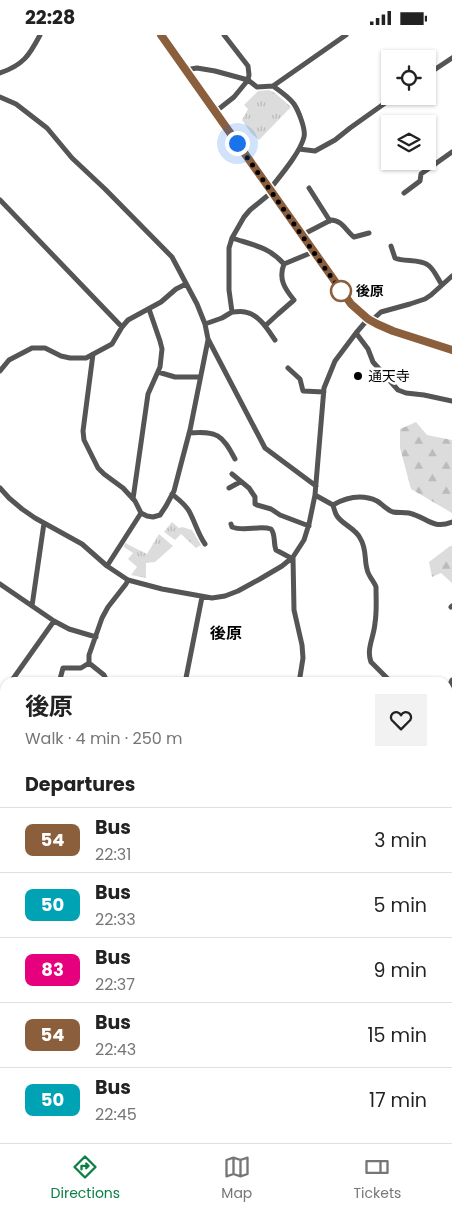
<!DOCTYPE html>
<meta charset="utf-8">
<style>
body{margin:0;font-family:Poppins,"Noto Sans JP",sans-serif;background:#f2f2f2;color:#222;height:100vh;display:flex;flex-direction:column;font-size:19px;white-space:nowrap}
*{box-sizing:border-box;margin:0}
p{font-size:16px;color:#767676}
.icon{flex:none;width:28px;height:28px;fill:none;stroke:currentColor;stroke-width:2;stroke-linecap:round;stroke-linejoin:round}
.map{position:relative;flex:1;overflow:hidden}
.panel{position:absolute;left:0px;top:642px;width:452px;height:466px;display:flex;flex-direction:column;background:#fff;border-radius:15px 15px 0 0;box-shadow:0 1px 4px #0004}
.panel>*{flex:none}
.badge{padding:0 10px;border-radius:8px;font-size:18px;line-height:32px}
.controls{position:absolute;left:381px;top:15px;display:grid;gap:10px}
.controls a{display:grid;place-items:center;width:55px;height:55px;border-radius:0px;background:#fff;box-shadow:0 1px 4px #0004;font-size:25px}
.you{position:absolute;width:25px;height:25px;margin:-12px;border:4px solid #fff;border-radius:50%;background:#1a73e8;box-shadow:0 0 0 8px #1a73e833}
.map>.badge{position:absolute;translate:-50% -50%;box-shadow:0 0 0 2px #fff}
h2{padding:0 25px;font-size:19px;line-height:45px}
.round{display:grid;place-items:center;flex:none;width:52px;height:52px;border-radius:0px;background:#f2f2f2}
.overview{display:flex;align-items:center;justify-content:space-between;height:85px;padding:0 25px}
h1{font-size:24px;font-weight:700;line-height:38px}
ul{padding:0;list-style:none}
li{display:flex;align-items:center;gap:15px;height:65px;padding:0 25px;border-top:1px solid #e0e0e0}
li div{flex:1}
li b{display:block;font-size:19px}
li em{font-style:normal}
li .badge{min-width:55px;font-weight:700;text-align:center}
.status{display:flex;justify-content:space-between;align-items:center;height:35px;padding:0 25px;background:#fff;direction:ltr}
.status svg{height:14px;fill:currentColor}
.dock{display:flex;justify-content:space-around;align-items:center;height:70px;border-top:1px solid #e0e0e0;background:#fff;font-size:14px;color:#767676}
.dock a{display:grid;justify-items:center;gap:2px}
.dock .current{color:#0b8043}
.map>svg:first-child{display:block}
</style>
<div class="status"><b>22:28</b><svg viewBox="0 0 49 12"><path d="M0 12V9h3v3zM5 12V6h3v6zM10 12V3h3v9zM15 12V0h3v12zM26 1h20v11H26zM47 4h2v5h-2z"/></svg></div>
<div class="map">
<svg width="452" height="1108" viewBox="0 0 452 1108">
<defs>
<pattern id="grass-tufts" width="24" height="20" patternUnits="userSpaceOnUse" patternTransform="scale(1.25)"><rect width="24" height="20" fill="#dcdcdc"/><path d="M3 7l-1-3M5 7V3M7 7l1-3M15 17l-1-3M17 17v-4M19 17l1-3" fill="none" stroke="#bbb"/></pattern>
<pattern id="forest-firs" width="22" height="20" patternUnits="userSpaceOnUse" patternTransform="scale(1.25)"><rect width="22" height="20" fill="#dcdcdc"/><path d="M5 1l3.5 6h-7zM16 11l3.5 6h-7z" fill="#bbb"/></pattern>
</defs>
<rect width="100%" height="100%" fill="#fff"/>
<path fill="url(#grass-tufts)" d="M269 55 275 58 291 72 259 105 251 98 242 85 248 74 244 70 258 56Z
M172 487 179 493 182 492 192 495 201 510 196 513 181 499 175 505 164 497Z
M159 499 173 511 155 527 146 528V543L131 540 137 532 128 524 133 518 124 512 125 508 147 519Z"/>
<path fill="url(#forest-firs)" d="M416 387 427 400 452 405V478L411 454 400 413V394Z
M450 511H452V548L441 538 432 542 429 527Z"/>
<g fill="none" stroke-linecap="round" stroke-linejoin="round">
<path stroke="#a3a3a3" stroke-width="1" d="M448 955 452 957
M149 1108 150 1104"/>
<path stroke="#555" stroke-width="5" d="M187 36 191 34 197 33 215 36 248 45 257 52 273 51 346 0
M0 38C23 30 29 21 40 0
M428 39 452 23
M0 62 16 69 47 93 72 123 105 154 172 222 197 269 205 289 208 304 265 413 316 451
M215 77 234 62 248 45 249 40 248 31 224 0
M299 114 315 116 335 105 350 93 395 61
M309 153 330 186
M270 154C280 141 300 118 304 102 306 94 298 75 294 69 289 62 280 56 273 51
M404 158 420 146 421 139 452 117
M0 165 122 292
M302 200 331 185C342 185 346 196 354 202L369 198
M232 203C253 210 269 212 284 229
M391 211 395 223C404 227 420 224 428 230 434 234 438 244 442 250
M232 277C236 277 241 276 245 277 259 279 268 295 275 305
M371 286 381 277 410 269 425 264 431 260 452 241
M205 289 222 283 232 277 229 255V213L232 203 244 182 250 175 272 157
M265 291 278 279 294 265C285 254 278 244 284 229L313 217
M356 298 368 314 373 327 398 355 406 358 424 360 452 366
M93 319 83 396 84 405 98 433 104 439 123 453 135 466 141 478 147 481 153 482 160 480 166 471 174 456 181 429 190 395 208 305
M288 333 300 344 303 356 324 357
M0 336 9 325 32 313H45L61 321 70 323H86L112 309 122 292 128 285 161 267 176 254 186 249
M158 337 175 342H200
M189 398C217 396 222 399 235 424
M232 439 249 453 255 462V469L257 470 271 474 280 480 309 491
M0 453 9 463 22 474 35 483 82 509 107 531 128 545 162 554 212 563 225 561 238 556 260 544 282 531 293 522 304 505 309 489 315 460 324 353 335 326 356 298 368 284
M229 453 240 447
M172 459C178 464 185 469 189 476 195 487 198 499 205 509
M315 460 333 470C334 474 335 478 337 481 343 490 355 493 360 503 367 514 364 524 367 534 368 541 374 546 376 552 376 564 377 576 375 588 374 602 366 614 371 627L392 648
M133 464 148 359 160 332 162 314 160 306 149 274
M333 470C347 462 362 459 377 466 382 469 387 475 393 477 398 478 404 477 409 478 427 482 432 495 452 487
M231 489 232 492C245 497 259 490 271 494 276 500 273 508 276 515L291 523
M293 522 294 575 302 610 303 623 299 648
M107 531 141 478
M0 549 54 586 69 594 96 602
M32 571 44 488
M451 572 452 571
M89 628V620L102 583 108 572 126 549 128 545
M89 628 104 640 108 648
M10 648 54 586
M59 648 63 633H81L89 628
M185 648 202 562
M288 648 300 643
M448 654 452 645
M0 662 5 655
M0 737C3 744 3 751 0 757
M448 862 452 864
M0 888 5 890
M0 1002 2 1006 5 1028
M448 1012 452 1018
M448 1024 452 1022
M96 1104V1108
M32 1108 33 1104
M363 1108 365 1104"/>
<path stroke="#555" stroke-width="6" d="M448 765 452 767"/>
<path stroke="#222" stroke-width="7" d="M161 0 351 269 368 284 377 289 393 296 452 315"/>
</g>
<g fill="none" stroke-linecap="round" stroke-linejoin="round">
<g stroke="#fff" stroke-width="11">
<path id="line" d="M161 0 351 269 368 284 377 289 393 296 452 315"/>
</g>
<use href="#line" stroke="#8b5e3c" stroke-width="8"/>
<path stroke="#000" stroke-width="5" stroke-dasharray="0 9" d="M237 108 343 259 341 256"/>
</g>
<circle fill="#fff" stroke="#8b5e3c" stroke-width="2.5" cx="341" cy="256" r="10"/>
<circle fill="#000" stroke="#fff" stroke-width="2" cx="358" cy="341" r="5"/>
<g text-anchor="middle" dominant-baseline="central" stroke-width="5" stroke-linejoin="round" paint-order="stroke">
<g font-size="14" font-weight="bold" fill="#000" stroke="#fff" text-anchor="start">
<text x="356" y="256">後原</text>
</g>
<g font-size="14" fill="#000" stroke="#fff" text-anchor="start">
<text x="368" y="341">通天寺</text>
</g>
<g font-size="16" font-weight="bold" fill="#000" stroke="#fff">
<text x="226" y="598">後原</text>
</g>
</g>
</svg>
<div class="controls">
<a><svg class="icon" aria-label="locate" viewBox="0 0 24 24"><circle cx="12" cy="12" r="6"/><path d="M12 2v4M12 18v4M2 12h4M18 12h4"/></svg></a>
<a><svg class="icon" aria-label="layers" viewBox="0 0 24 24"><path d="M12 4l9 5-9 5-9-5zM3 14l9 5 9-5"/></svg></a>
</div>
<div class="you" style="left:237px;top:108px"></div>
<section class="panel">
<div class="overview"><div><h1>後原</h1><p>Walk · 4 min · 250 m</p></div><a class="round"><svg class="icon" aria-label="heart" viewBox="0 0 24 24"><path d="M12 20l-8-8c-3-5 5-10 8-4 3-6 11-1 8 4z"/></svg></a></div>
<h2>Departures</h2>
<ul>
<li><span class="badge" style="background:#8b5e3c;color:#fff">54</span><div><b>Bus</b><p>22:31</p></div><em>3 min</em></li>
<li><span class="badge" style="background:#00a3b4;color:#fff">50</span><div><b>Bus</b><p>22:33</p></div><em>5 min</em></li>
<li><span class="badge" style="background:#e6007e;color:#fff">83</span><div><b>Bus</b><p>22:37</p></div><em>9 min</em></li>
<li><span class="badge" style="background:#8b5e3c;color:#fff">54</span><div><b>Bus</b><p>22:43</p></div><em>15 min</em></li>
<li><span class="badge" style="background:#00a3b4;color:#fff">50</span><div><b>Bus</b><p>22:45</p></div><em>17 min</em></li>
</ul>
</section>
</div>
<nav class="dock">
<a class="current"><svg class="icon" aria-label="directions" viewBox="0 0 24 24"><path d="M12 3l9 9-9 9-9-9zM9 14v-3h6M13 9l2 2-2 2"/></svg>Directions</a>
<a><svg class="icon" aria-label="map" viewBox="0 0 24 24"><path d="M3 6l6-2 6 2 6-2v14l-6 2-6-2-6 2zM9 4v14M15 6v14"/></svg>Map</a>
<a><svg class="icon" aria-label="tickets" viewBox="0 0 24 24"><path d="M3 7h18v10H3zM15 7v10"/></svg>Tickets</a>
</nav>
